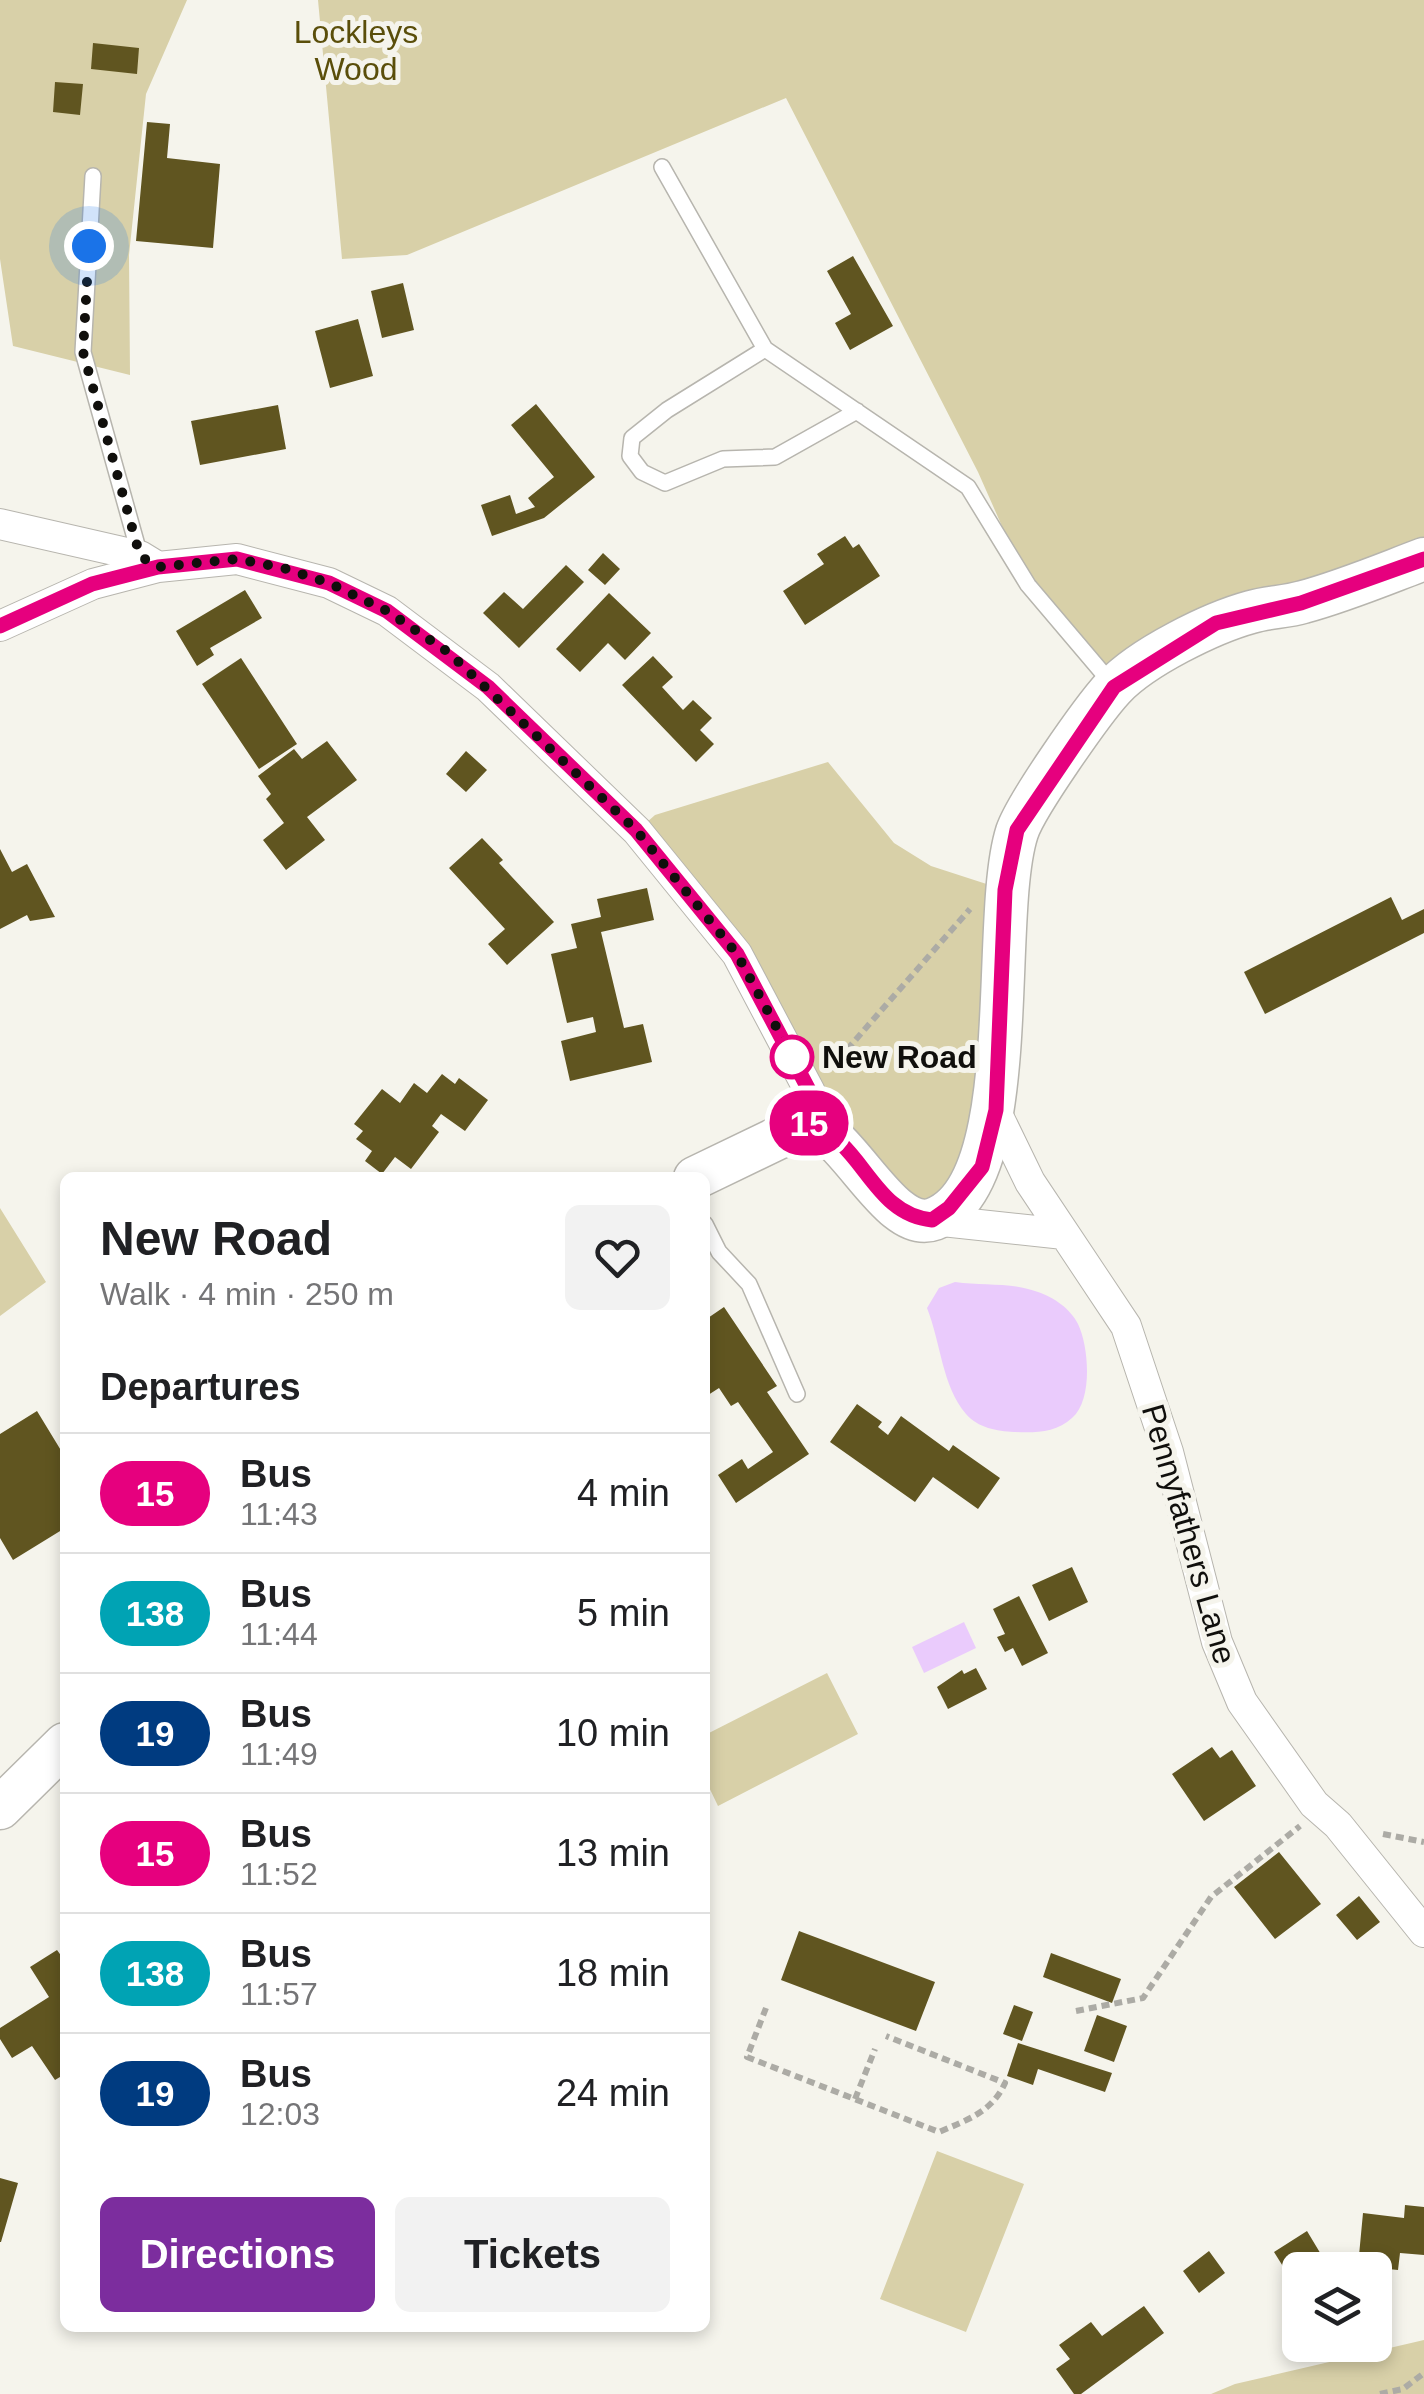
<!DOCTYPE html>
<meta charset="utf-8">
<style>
body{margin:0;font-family:Helvetica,sans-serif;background:#f2f2f2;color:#202124;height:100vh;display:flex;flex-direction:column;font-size:38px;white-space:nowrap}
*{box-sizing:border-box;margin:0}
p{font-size:32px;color:#757577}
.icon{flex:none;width:55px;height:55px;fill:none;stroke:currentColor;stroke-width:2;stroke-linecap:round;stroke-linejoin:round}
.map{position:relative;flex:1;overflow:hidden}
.side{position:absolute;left:60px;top:1172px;width:650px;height:1160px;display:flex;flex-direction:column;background:#fff;border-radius:15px;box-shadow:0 5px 15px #0003}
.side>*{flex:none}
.badge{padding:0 20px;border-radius:32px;font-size:35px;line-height:65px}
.tools{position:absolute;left:1282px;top:2252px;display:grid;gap:20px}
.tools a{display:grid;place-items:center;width:110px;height:110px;border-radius:15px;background:#fff;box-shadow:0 5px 15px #0003;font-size:50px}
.you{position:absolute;width:50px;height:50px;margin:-25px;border:8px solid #fff;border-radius:50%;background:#1a73e8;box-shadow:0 0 0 15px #1a73e833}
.map>.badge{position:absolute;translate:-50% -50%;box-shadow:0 0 0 5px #fff}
h2{padding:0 40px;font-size:38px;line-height:90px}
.round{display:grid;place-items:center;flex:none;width:105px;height:105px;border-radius:15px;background:#f2f2f2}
.headline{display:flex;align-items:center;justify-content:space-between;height:170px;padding:0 40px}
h1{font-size:48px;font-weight:600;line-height:75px}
.primary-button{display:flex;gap:20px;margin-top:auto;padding:20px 40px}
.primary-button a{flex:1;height:115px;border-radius:15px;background:#7c2d9e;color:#fff;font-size:40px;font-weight:600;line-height:115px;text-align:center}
.primary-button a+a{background:#f2f2f2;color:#202124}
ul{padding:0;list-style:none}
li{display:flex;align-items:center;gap:30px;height:120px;padding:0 40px;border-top:2px solid #e0e0e0}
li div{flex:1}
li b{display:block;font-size:38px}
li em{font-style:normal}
li .badge{min-width:110px;font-weight:700;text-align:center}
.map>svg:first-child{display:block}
</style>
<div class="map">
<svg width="1424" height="2394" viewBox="0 0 1424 2394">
<rect width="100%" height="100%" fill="#f5f4ec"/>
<path fill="#d8d0a8" d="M0 0H187L146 94 129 255 130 375 13 346 0 259Z
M318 0H1424V559L1115 687 1028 585 978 472 786 98 407 255 342 259Z
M828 762 894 843 931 866 1005 890 995 1110 933 1220 838 1140 778 1029 637 831 655 815Z
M0 1208 46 1282 0 1316Z
M827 1673 858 1734 718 1806 705 1779V1735Z
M937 2151 1024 2184 966 2332 880 2299Z
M1424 2340V2394H1211L1235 2384Z"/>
<path fill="#eacbfc" d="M955 1282C983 1286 1011 1282 1038 1292 1053 1297 1071 1309 1078 1324 1089 1347 1093 1400 1072 1418 1056 1433 1034 1433 1014 1432 997 1431 978 1428 966 1414 942 1386 941 1343 927 1308L939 1288Z
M964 1622 976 1648 924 1673 912 1647Z"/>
<path fill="#605520" d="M93 43 139 48 137 74 91 69Z
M55 82 83 84 80 115 53 112Z
M147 122 170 124 167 158 220 164 213 248 136 241Z
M853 256 893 326 850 350 835 323 851 314 827 271Z
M403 283 414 330 382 338 371 291Z
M358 319 373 376 330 388 315 331Z
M536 404 595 477 544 518 492 536 481 505 510 495 516 514 535 507 528 498 554 477 511 425Z
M278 405 286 449 200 465 191 421Z
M845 536 853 548 859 544 880 576 805 625 783 591 824 564 817 554Z
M603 553 620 569 605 585 588 570Z
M566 565 584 582 519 648 483 613 504 592 523 609Z
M245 590 262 618 210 648 214 655 197 666 176 631Z
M609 593 651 633 625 660 608 643 580 672 556 649Z
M653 656 673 677 662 687 683 710 693 700 712 718 700 730 714 744 696 762 622 685Z
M241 658 297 744 259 769 202 684Z
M327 741 357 780 307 817 325 840 286 870 263 840 284 823 266 799 271 794 258 776 294 749 302 759Z
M466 751 487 770 466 792 446 774Z
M482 838 503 860 499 863 554 922 507 965 488 944 505 929 449 868Z
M0 849 12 872 27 864 55 917 30 921 27 915 0 929Z
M647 888 654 920 601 932 624 1028 643 1024 652 1062 570 1081 561 1041 596 1032 593 1017 567 1023 551 954 577 948 571 924 601 917 597 899Z
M1391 897 1402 920 1424 909V933L1265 1014 1244 972Z
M442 1074 455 1084 459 1078 488 1100 465 1131 441 1114 432 1126 439 1132 411 1169 395 1157 382 1174 365 1161 372 1151 356 1139 363 1131 354 1124 382 1089 400 1103 414 1083 427 1093Z
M724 1307 777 1386 767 1392 809 1454 736 1503 718 1475 742 1459 748 1469 773 1452 738 1402 731 1406 719 1388 705 1397V1320Z
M857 1404 882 1422 878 1427 888 1435 901 1416 949 1451 953 1445 1000 1478 978 1509 933 1477 915 1502 830 1442Z
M37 1411 65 1457V1528L13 1560 0 1538V1434Z
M1072 1567 1088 1602 1049 1621 1032 1585Z
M1019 1596 1048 1653 1022 1666 1013 1648 1005 1652 997 1637 1005 1634 993 1609Z
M976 1668 987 1689 948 1709 937 1687 962 1670 964 1674Z
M1212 1747 1220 1758 1232 1750 1256 1786 1204 1821 1172 1774Z
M1279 1852 1321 1904 1275 1939 1234 1887Z
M1359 1896 1380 1922 1357 1940 1336 1915Z
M799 1931 935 1982 916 2031 781 1980Z
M57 1950 65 1961V2074L55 2080 32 2046 12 2058 0 2039V2028L49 1997 30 1967Z
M1051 1953 1121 1979 1112 2003 1043 1977Z
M1014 2005 1033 2012 1022 2041 1003 2034Z
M1097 2015 1127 2026 1114 2062 1084 2051Z
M1018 2043 1112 2073 1105 2092 1038 2069 1033 2085 1007 2076Z
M0 2178 18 2183 1 2242H0Z
M1405 2205 1424 2207V2255L1400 2253 1398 2270 1358 2266 1363 2213 1404 2218Z
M1307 2231 1322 2256 1289 2276 1274 2252Z
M1209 2251 1225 2273 1199 2293 1183 2271Z
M1144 2306 1164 2333 1081 2394H1074L1056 2369 1070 2359 1059 2345 1091 2322 1102 2336Z"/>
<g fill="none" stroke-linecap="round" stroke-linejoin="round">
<g stroke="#b7b5ae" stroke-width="18">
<path id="lane" d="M662 167 765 349
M93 176 83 352 140 556
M857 411 775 457 723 459 665 483 642 472 630 456 632 438 667 410 765 349 968 487 1028 585 1112 684
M705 1224 719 1252 749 1284 797 1394"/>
</g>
<g stroke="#b7b5ae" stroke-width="32">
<path id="street" d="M0 524 140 556 158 567
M0 626 93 584 158 567 237 559 329 583 387 611 488 687 637 831 737 954 810 1092 809 1123
M995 1110 1030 1182 1126 1326 1168 1452 1217 1642 1242 1702 1314 1804 1338 1825 1424 1932
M933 1220 1064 1234"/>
</g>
<g stroke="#b7b5ae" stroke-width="45">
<path id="secondary" d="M695 1178 809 1123C851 1136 891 1235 934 1219 1026 1184 989 919 1017 832 1026 805 1092 711 1113 688 1142 657 1211 623 1251 612 1268 607 1286 607 1303 602 1344 591 1384 574 1424 559
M0 1808 65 1744"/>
</g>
<path stroke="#acaba5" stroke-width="6" stroke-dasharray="8 5" stroke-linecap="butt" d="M830 1069 970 909
M1383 1834 1424 1842
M766 2008 747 2057 939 2132C967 2120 992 2112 1005 2083L886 2036
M1076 2011 1143 1998 1211 1897 1300 1826
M855 2099 875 2049
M1380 2394 1403 2389 1424 2373"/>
<use href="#lane" stroke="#fff" stroke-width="15"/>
<use href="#street" stroke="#fff" stroke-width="30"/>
<use href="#secondary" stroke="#fff" stroke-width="42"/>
</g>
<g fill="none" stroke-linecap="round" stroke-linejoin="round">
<g stroke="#fff" stroke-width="22">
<path id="line" d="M0 626 92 584 158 567 237 559 329 583 387 611 488 687 636 830 737 954 810 1092 809 1124C864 1141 871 1214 932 1220L949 1208 982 1167 996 1110 1005 890 1017 830 1114 687 1216 623 1301 603 1424 559"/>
</g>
<use href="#line" stroke="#e6007e" stroke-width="15"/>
<path stroke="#100f0c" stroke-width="10" stroke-dasharray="0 18" d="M89 246 83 352 140 556 158 567 237 559 283 568 329 583 387 611 448 652 636 830 737 954 794 1060 792 1057"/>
</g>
<circle fill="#fff" stroke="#e6007e" stroke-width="5" cx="792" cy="1057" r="20"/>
<g text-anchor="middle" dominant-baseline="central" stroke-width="10" stroke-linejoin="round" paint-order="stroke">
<g font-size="32" fill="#5a4e0a" stroke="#f5f4ec">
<text x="356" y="32">Lockleys<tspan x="356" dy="37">Wood</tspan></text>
</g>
<g font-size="32" font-weight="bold" fill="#100f0c" stroke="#f5f4ec" text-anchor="start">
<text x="822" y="1057">New Road</text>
</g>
<g font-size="32" fill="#100f0c" stroke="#f5f4ec">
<text transform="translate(1189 1534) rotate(74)">Pennyfathers Lane</text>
</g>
</g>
</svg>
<div class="tools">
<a><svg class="icon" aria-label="layers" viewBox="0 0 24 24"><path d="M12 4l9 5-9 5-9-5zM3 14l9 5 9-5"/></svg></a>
</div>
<div class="you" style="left:89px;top:246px"></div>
<b class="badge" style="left:809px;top:1123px;background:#e6007e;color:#fff">15</b>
<section class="side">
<div class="headline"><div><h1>New Road</h1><p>Walk · 4 min · 250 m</p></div><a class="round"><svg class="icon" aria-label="heart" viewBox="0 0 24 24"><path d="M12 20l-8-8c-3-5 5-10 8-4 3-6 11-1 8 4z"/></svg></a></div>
<h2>Departures</h2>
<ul>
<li><span class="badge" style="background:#e6007e;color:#fff">15</span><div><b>Bus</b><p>11:43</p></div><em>4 min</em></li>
<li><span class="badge" style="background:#00a3b4;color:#fff">138</span><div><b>Bus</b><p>11:44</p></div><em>5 min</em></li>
<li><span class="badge" style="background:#003b80;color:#fff">19</span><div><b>Bus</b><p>11:49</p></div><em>10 min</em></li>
<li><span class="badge" style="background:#e6007e;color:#fff">15</span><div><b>Bus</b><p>11:52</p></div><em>13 min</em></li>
<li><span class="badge" style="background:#00a3b4;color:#fff">138</span><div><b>Bus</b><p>11:57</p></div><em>18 min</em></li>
<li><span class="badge" style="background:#003b80;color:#fff">19</span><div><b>Bus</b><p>12:03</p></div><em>24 min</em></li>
</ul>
<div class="primary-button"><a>Directions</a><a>Tickets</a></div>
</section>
</div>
